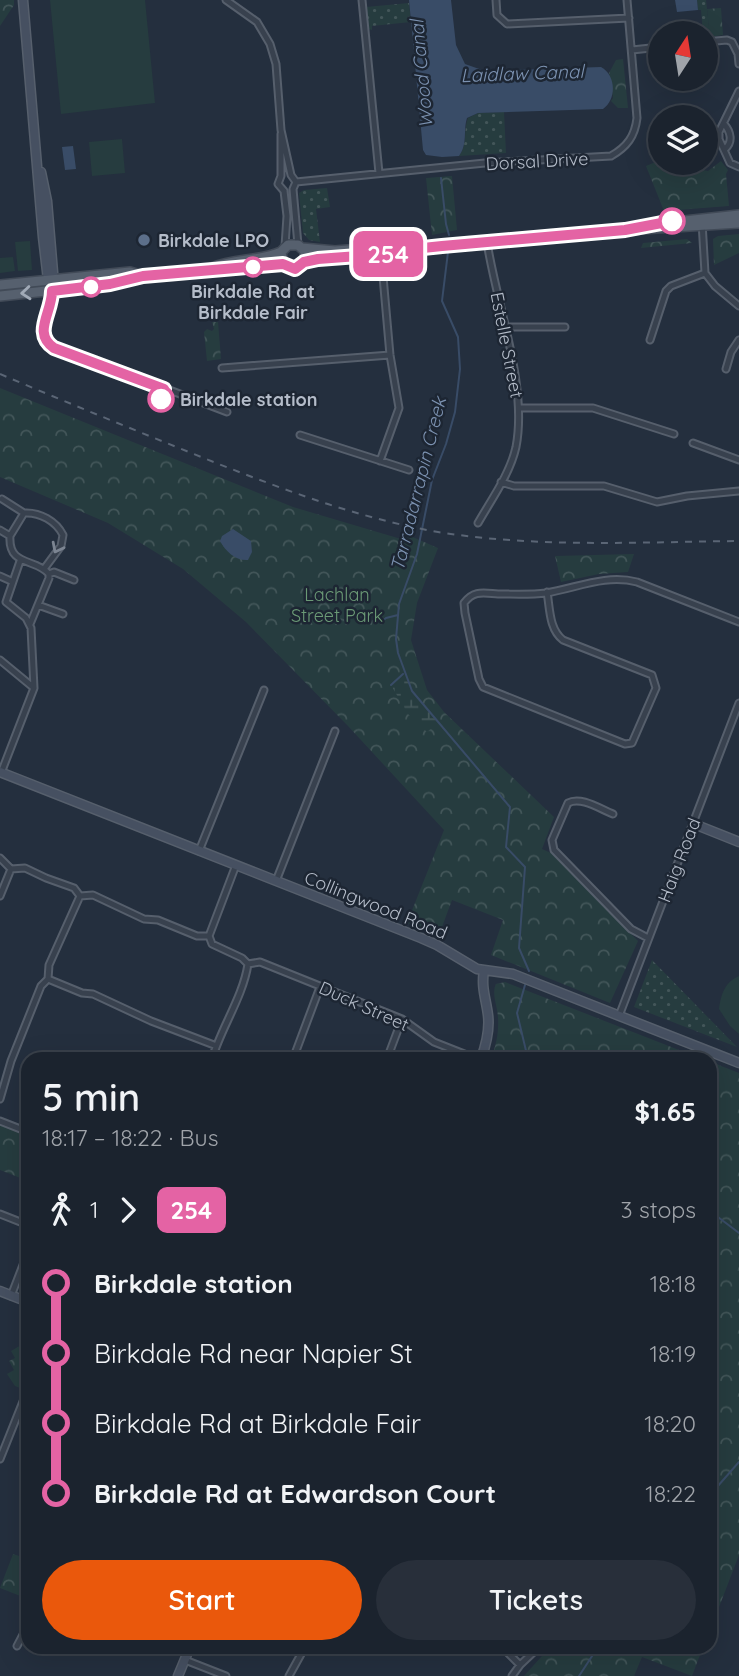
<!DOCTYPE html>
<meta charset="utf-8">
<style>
body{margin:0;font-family:Quicksand,sans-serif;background:#282f3a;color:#f1f3f6;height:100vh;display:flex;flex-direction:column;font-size:26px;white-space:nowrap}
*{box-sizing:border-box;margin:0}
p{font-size:23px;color:#a0a4aa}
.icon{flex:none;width:38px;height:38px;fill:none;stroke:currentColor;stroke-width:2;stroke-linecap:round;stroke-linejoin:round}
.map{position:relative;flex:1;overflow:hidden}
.panel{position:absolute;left:21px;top:1052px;width:696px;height:602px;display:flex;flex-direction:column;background:#1b232e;border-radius:21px;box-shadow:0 7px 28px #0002,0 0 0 2px #39404a}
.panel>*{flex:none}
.badge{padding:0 14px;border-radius:10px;font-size:24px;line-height:46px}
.needle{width:46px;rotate:12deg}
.tools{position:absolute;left:648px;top:21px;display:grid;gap:14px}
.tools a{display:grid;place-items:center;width:70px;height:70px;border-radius:50%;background:#1b232e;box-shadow:0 7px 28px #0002,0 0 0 2px #39404a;font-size:35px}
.map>.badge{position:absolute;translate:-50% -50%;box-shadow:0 0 0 4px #fff}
.legs{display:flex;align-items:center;gap:10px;height:77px;padding:0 21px;font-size:23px}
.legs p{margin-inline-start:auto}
.summary{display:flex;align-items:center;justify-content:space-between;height:119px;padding:0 21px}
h1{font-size:38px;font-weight:600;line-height:52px}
.action{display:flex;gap:14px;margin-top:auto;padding:14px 21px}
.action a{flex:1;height:80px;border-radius:42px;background:#ea580c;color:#fff;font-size:28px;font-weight:600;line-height:80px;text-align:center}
.action a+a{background:#282f3a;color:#f1f3f6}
ul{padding:0 21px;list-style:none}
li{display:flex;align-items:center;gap:24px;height:70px;font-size:26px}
li i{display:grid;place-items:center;width:10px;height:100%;margin:0 9px;background:currentColor}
li i::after{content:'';width:18px;height:18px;margin:-9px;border:5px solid;border-radius:50%;background:#1b232e}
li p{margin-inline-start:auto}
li:first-child i{background:linear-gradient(#0000 50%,currentColor 0)}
li:last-child i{background:linear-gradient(currentColor 50%,#0000 0)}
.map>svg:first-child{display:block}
</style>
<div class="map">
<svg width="739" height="1676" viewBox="0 0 739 1676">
<defs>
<pattern id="grass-dots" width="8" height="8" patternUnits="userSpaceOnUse" patternTransform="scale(1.75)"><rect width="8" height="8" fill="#263c3f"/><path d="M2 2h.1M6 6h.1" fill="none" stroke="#435659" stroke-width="1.8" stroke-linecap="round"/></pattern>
<pattern id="forest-crowns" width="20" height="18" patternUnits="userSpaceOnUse" patternTransform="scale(1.75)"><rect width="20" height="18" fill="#263c3f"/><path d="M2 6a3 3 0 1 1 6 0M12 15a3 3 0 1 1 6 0" fill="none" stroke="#435659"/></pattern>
<pattern id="wetland-marsh" width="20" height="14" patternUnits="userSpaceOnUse" patternTransform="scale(1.75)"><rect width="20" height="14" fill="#263c3f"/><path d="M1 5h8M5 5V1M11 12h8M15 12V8" fill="none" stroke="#435659"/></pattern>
</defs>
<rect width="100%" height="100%" fill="#242f3e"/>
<path fill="url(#grass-dots)" d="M697 0H706L710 37H705V33H703L701 10H698Z
M409 3 411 22 372 26V30L369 29 366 7Z
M504 112 506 153 459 156C468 144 463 131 468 118L478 113Z
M327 188 330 207 316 209 320 242 309 240 303 233 299 193 304 190Z
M652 960 737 1047 634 1007Z"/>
<path fill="url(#forest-crowns)" d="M0 0H14V5L0 26Z
M721 8 723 35 710 37 707 9Z
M623 59 628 108H618L611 101 613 98 609 73 616 60Z
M658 161 708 171 721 161 728 170 726 174 729 206 664 211 646 166Z
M452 176 457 230 432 235 426 178Z
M739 234V253L714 265 713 239 718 236Z
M687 239 692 243 641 248 643 243Z
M212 322H218L221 359 207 361 204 332 207 329 212 331 214 329Z
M0 388 293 507 401 539 408 535 438 548 417 603 411 640 427 690 444 712 554 817 542 849 551 853 638 941 610 1003 491 955 503 920 452 900 439 935 407 923 444 830 348 726 246 622 183 569 108 523 0 477Z
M634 554 628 572 599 574 561 582 555 556Z
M505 982 702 1059H491C496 1045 499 1033 498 1018 498 1007 491 994 496 984Z
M711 1062 739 1073V1555L711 1628Z
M0 1125 28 1136V1181L0 1170Z
M28 1341V1391L15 1386 7 1374 14 1370 9 1361 15 1358 11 1351Z
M13 1554 28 1559V1599L0 1588Z
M550 1647H703L692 1676 642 1657 634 1676H524Z"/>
<path fill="url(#wetland-marsh)" d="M404 673 412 691 440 721 427 732 408 714 391 685Z"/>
<path fill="#263c3f" d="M50 0H145L155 103 61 114Z
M122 139 125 173 92 176 89 142Z
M30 241 32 270 18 271 15 242Z
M13 257 15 271 0 273V258Z
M739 976V1034L730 1026 719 1009C721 994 725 982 739 976Z"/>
<path fill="#394c67" d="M409 0H451L456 45 465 64 485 71 601 67C616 75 617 99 603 109L478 113 467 118C463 131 468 144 459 156L442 157 426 155 423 150Z
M675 0H697L698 10 677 12Z
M73 146 76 169 65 170 62 147Z
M233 529 251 541 252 552 248 560C236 561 226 552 220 541L222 536Z"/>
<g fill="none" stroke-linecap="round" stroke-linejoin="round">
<path stroke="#394c67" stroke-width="2" d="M441 178 446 224 449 235
M448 252 442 301 458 337 460 369 455 412 446 444 432 480 417 554 399 604 396 639 398 653 412 691 510 807 506 847 525 867 519 948 529 971
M381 622 386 618 398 615
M391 685 403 674
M525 985 517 1013 528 1059
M710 1211 739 1233
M710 1495 739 1462
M579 1676 598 1647"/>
<g stroke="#565f6c" stroke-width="9">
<path id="street" d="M226 0 257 22 270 44 276 64 281 130 291 175 296 182 293 189 298 245
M362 0 379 173
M496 0 497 15 507 24 629 18
M705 42 727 40 732 42 738 54 739 64
M632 50 660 47
M739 91 719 132V139L730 163 739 167
M724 124C731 132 733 142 725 149
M281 134V176L278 184 284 191
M296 182 485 163 611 156C627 147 635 136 637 118L627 0
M284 191 287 216 285 246
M702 222 705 273 715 286 739 306
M52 291C52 308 35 331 49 344L227 412
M506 327H565
M650 340 666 291 671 286 705 273
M222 368 390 355
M726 369 731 352 739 340
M519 408H593L674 434
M300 435 409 470
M693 443 739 460
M380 461 399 408 390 355 381 254
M501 482 514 486H604L657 502 687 496 739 491
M2 499 24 513
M478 523C491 500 510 474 516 447 528 385 496 303 487 242
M0 530 10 536
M44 569 61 546 63 535C56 521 40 512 24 513L10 536C8 567 36 558 49 574L54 572 74 580
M0 576 11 581
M547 592C550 609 549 629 563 640L652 675 656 688 632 743 625 744 483 687 479 679 465 613 464 603C474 590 483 593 498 594 514 594 530 595 546 593 577 588 605 574 637 582L739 622
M38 605 63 614
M30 624 49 578V574
M0 660 34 688
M1 773 34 688 31 628 26 618 6 602 20 561
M613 814C600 809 581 796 568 803L552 840 554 850 631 929 648 938
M199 851 264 690
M0 858 11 869 25 868 46 878 74 888 80 896 93 895 144 919 158 920 197 936H209L212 944 242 958 248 964
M276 881 335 731
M0 896 11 869
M209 936 236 865
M248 964 260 962 402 1019 434 1042 477 1059
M48 979 82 993 93 994 151 1021 214 1045
M619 1016 739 703
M212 1059C221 1028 243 997 248 964
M293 1059 320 987
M387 1059 402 1019
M0 1099 11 1061 41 986 48 979 49 965 80 896
M0 1121 28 1132
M0 1214 28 1225
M11 1296 28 1252
M0 1459 24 1399
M17 1646 28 1625
M368 1647H391
M502 1647 520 1665
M185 1660 226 1676
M289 1676 305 1647
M512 1676 520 1665 539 1647"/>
</g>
<g stroke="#565f6c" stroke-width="11">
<path id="secondary" d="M23 0 43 237 48 280 52 291
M41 172 47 201 54 284
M0 772 421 938 437 945 477 969 513 974 739 1063
M694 824 739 842
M481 1059C486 1045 490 1030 488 1015 486 999 481 987 484 971
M0 1291 28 1302
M178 1676 190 1647"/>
</g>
<g stroke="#414a57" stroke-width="12">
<path id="primary" d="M648 225 739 215
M302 248 335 251 412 245 422 248
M305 262V251L298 245H288L281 252 283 264 295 269 305 262 315 259 412 252 423 248 625 230 739 223
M212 268C234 258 259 262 281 252
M0 285 130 272 143 276
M0 296 110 284 143 276 283 264"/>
</g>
<use href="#street" stroke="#38414e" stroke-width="5"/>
<use href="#secondary" stroke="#465061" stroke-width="8"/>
<use href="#primary" stroke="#56606e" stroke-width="9"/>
<path stroke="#5a6575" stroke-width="2" stroke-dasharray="7 7" stroke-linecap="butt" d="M0 374C68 403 137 431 206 459 282 489 357 518 438 532 537 548 639 542 739 541"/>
</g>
<defs><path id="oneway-chevron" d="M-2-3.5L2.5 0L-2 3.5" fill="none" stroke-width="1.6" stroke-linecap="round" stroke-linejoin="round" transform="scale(1.75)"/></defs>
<use stroke="#a1aab7" href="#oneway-chevron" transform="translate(26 293) rotate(175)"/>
<use stroke="#7c8592" href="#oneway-chevron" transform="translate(57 548) rotate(117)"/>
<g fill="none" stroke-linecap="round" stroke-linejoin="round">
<g stroke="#fff" stroke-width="16">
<path id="line-1" d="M161 399 164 389 54 348C32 333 52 313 52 291L110 284 143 276 283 264 295 269 304 262 318 259 412 252 423 248 442 246 625 230 672 221"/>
</g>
<use href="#line-1" stroke="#e463a4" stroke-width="10"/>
</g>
<g fill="#fff" stroke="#e463a4" stroke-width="3.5">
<circle cx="672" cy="221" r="12"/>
<circle cx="253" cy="267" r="9"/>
<circle cx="91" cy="287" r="9"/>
<circle cx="161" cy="399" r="12"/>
</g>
<circle fill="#5c6f8a" stroke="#1d2633" stroke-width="2.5" cx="144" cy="240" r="7"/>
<g text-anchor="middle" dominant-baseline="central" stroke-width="5" stroke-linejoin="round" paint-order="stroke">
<g font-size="18" fill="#b4bcc9" stroke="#1d2633">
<text transform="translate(537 161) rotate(-3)">Dorsal Drive</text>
<text transform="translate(507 345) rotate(79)">Estelle Street</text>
<text transform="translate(679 860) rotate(-69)">Haig Road</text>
<text transform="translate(376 905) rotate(22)">Collingwood Road</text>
<text transform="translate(364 1006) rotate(24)">Duck Street</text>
</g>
<g font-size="18" font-weight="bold" fill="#b4bcc9" stroke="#1d2633" text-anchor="start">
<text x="158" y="240">Birkdale LPO</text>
</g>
<g font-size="18" font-weight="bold" fill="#b4bcc9" stroke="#1d2633">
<text x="253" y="291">Birkdale Rd at<tspan x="253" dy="21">Birkdale Fair</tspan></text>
<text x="180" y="399" text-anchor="start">Birkdale station</text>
</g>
<g font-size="18" fill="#6b9a76" stroke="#1d2633">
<text x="337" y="594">Lachlan<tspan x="337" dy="21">Street Park</tspan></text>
</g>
<g font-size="19" font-style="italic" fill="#7c92b1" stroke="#1d2633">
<text transform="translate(522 73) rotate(-2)">Laidlaw Canal</text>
<text transform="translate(421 74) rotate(-95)">Wood Canal</text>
<text transform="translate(418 484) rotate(-76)">Tarradarrapin Creek</text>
</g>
</g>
</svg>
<div class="tools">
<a><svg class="needle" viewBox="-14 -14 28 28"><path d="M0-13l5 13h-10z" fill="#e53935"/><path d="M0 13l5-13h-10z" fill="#a0a4aa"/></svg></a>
<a><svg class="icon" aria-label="layers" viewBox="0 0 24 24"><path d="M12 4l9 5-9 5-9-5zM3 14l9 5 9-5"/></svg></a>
</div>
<b class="badge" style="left:388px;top:254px;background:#e463a4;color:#fff">254</b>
<section class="panel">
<div class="summary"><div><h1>5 min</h1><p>18:17 – 18:22 · Bus</p></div><b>$1.65</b></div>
<div class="legs"><svg class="icon" aria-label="walk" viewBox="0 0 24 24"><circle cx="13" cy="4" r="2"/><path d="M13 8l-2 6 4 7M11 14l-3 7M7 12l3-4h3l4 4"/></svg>1<svg class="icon" aria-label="forward" viewBox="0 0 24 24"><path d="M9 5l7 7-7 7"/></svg><b class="badge" style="background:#e463a4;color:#fff">254</b><p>3 stops</p></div>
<ul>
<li><i style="color:#e463a4"></i><b>Birkdale station</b><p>18:18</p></li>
<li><i style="color:#e463a4"></i><span>Birkdale Rd near Napier St</span><p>18:19</p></li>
<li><i style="color:#e463a4"></i><span>Birkdale Rd at Birkdale Fair</span><p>18:20</p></li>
<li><i style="color:#e463a4"></i><b>Birkdale Rd at Edwardson Court</b><p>18:22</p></li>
</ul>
<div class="action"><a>Start</a><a>Tickets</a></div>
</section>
</div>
